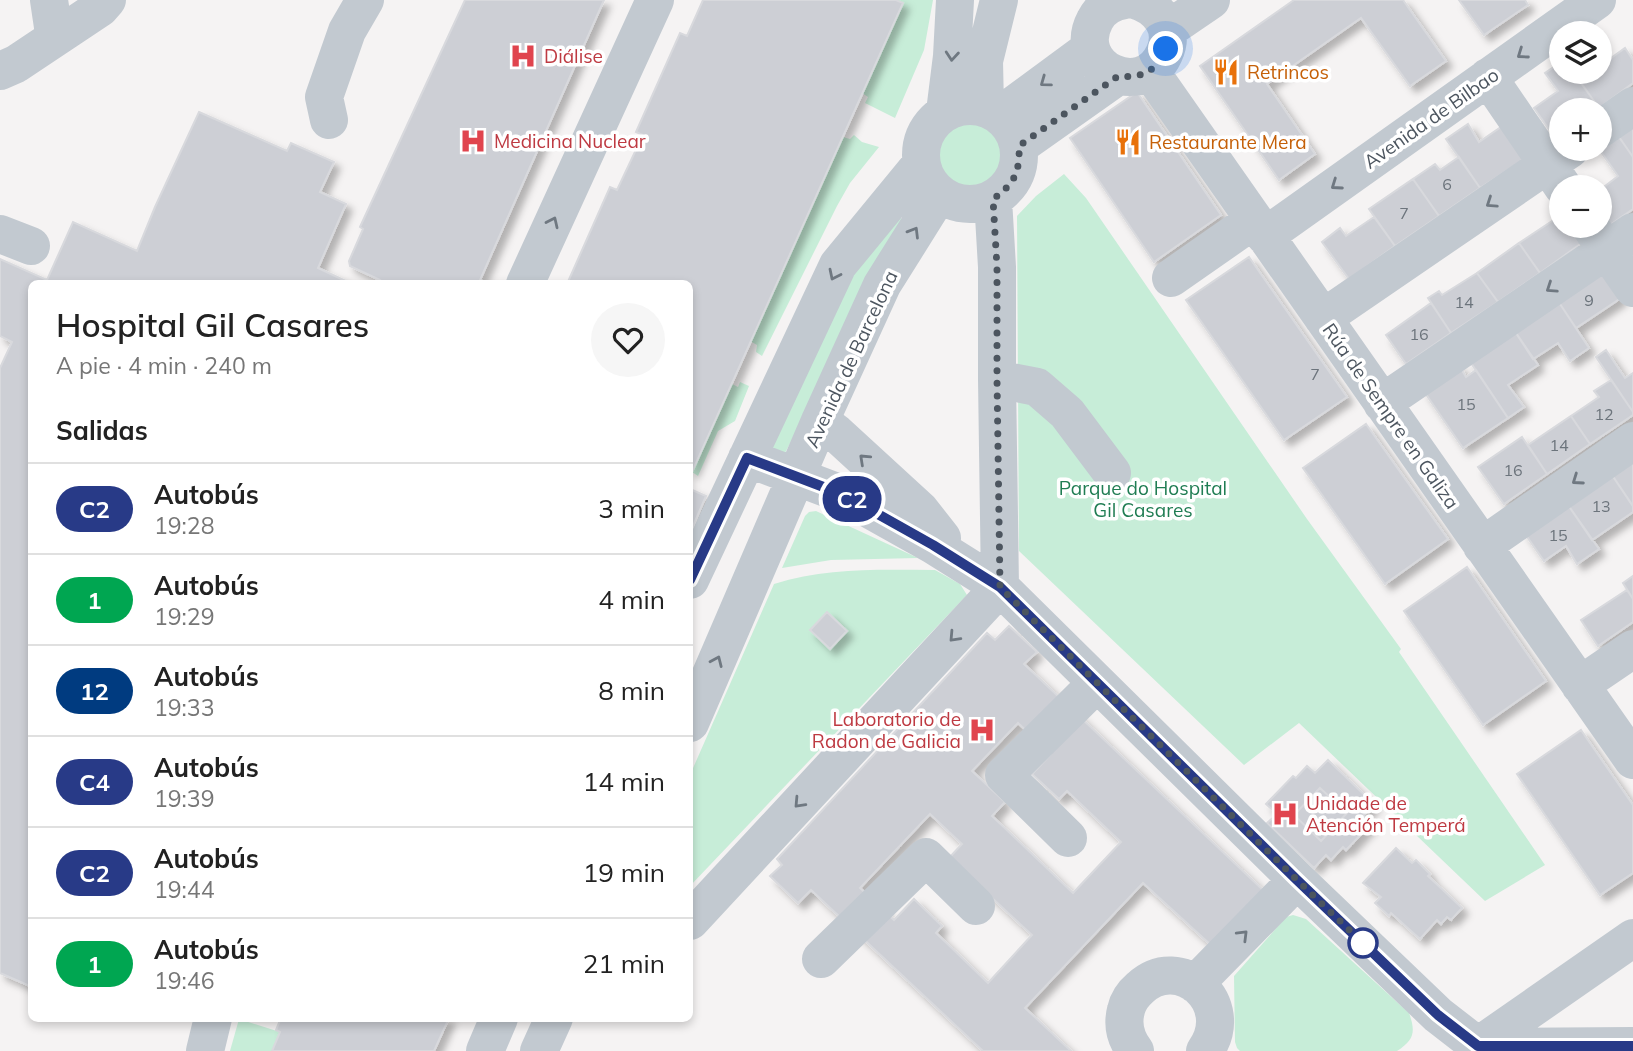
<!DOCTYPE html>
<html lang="es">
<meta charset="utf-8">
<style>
body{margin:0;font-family:Mulish,sans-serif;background:#f6f6f6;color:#222;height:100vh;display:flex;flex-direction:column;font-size:26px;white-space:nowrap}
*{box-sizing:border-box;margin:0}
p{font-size:23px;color:#767676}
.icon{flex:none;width:38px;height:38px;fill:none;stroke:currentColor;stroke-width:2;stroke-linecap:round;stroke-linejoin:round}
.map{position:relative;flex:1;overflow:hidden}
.drawer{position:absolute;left:28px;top:280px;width:665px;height:742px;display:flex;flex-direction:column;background:#fff;border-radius:10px;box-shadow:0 4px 10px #0003}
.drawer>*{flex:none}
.badge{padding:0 14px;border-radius:23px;font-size:24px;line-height:46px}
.fabs{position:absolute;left:1549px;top:21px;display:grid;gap:14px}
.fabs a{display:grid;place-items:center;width:63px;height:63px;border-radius:50%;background:#fff;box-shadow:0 4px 10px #0003;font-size:35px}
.you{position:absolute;width:35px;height:35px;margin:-18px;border:5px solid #fff;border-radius:50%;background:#1a73e8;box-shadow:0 0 0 10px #1a73e833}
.map>.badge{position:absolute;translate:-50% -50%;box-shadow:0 0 0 4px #fff}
h2{padding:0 28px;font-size:26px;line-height:63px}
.round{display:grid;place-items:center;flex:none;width:74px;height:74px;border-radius:37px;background:#f6f6f6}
.overview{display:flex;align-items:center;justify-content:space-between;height:119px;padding:0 28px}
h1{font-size:33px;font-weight:600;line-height:52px}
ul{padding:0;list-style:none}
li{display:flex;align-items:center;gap:21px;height:91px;padding:0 28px;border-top:2px solid #e0e0e0}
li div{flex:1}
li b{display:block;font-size:26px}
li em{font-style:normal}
li .badge{min-width:77px;font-weight:700;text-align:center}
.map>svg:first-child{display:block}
</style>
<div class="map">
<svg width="1633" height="1051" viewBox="0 0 1633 1051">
<defs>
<filter id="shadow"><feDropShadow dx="6" dy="6" stdDeviation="3.5" flood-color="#0004"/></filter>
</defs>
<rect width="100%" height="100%" fill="#f5f3f3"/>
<path fill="#c7edd8" d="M896 0H933L924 50 895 118 865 103 868 97 862 93 903 3Z
M937 154a34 34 0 1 1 68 0a34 34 0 1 1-68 0Z
M854 135 862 142 879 147 850 183 837 206 762 356 756 352 757 345 750 341 843 137 850 139Z
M1064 174 1086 198 1307 519 1401 649 1399 652 1545 865 1485 901 1299 723 1244 765 1019 551 1017 216 1036 196Z
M893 214 904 220 784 455 772 449 829 305Z
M740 382 749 386 735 421 718 431 698 476 692 472 732 384 738 387Z
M816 511 918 558 831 560 782 568 805 516 809 512Z
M935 570 960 584 967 595 690 886V775L774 584C827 567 881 570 935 570Z
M1293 915 1306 919 1409 1013C1416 1032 1414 1040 1397 1051H1240L1237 1048 1235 1042 1234 976 1286 917Z
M239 1019 280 1032 272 1051H230Z"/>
<path fill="#cdcfd5" stroke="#d8d9dd" stroke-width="2" fill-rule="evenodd" filter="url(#shadow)" d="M465 0H604L480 280 488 284H378L380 280 350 266 349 261 363 229 360 227Z
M703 0H896L903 3 692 472 690 471V284H567L610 187 617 190 643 135 636 132 680 33 687 36Z
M1294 0H1403L1446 61 1410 86 1361 18 1267 84 1315 154 1279 180 1200 66Z
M1459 0H1525L1528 5 1484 35Z
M1625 48 1633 60V83L1599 108 1579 80 1591 72H1600V66Z
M1561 62V72H1573L1599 108 1595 110H1561V134L1555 138 1534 108 1558 91 1545 73Z
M1137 92 1221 215 1154 262 1070 138Z
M199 112 287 151 291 143 334 162 320 192 346 204 318 268 352 284H32V987L0 973V368L12 342 0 336V259L47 280 73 222 137 251 155 207Z
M1468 124 1479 142 1504 125 1526 158 1480 188 1446 139Z
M1633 124V157L1617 134Z
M1617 134 1633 157V209L1610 225 1600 210V190L1618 176 1599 149 1600 146Z
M1459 157 1480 188 1439 216 1413 179 1435 164 1440 170Z
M1413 179 1439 216 1395 246 1369 209Z
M1561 215V226H1572L1583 242 1540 273 1519 243Z
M1374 217 1395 246 1349 279 1322 242 1340 228 1346 236Z
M1519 243 1540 273 1498 302 1477 273Z
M1249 257 1347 397 1284 440 1186 300Z
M1603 271 1621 298 1576 328 1558 301Z
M1477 273 1498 302 1451 333 1428 298 1439 291 1442 295Z
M1558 301 1589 348 1570 361 1558 343 1533 359 1514 330Z
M1431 303 1451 333 1406 364 1386 335Z
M1514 330 1538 365 1508 385 1524 407 1508 418 1469 360Z
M1606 350 1625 378 1633 373V412L1596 357Z
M1459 365 1466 377 1476 370 1508 418 1463 448 1423 390Z
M1611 380 1633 412V415L1590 444 1571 416 1599 397 1594 391Z
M1571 416 1590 444 1547 474 1528 445Z
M1366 424 1448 539 1385 584 1303 468Z
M1522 437 1547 474 1504 504 1478 467Z
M1633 457V504L1632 505 1610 472Z
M1610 472 1633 506V512L1592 540 1566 502Z
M690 489 706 496 690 533Z
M1566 502 1599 549 1577 564 1566 546 1544 561 1523 531Z
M1467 567 1546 681 1483 725 1404 611Z
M1633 576V599L1623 583Z
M1627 590 1633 599V622L1598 646 1581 620Z
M827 612 847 631 830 649 810 630Z
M1009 626 1037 652 1024 664 1264 891 1212 946 1143 883 1025 1008 1071 1051H983L811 890 798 903 770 876 782 865 777 859 987 633 995 640ZM1018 723 1051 754 1032 774 1059 799 1067 791 1121 842 1073 893 992 816 1005 802 972 771ZM930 814 962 844 949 858 1032 935 988 983 936 933 942 926 914 899 894 920 860 888Z
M1581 730 1633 805V873L1600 895 1517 774Z
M1328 760 1374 804 1363 816 1371 824 1346 850 1343 847 1331 860 1326 855 1314 868 1267 823 1277 814 1266 804 1293 776 1296 778 1307 766 1315 773ZM1320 788 1347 813 1321 841 1294 815Z
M1320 788 1347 813 1321 841 1294 815Z
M1396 848 1412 863 1416 860 1430 874 1428 876 1462 908 1451 920 1447 917 1441 924 1437 920 1420 939 1391 913 1389 916 1375 903 1381 897 1363 883Z
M281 1018H449L434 1051H272L280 1032 276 1030Z"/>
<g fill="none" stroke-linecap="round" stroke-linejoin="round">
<path stroke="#c2c9d0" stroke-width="38" d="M49 0 53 27
M1125 0C1112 2 1101 8 1095 20 1070 67 1142 102 1164 54 1176 29 1159 7 1135 0
M1167 30 1211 0
M0 71 16 64 100 8 107 0
M1150 71 1633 760
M1488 77 1563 187
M921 155a49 49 0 1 1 98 0a49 49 0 1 1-98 0Z
M985 107 984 61 999 0
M945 112 952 56 955 0
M1000 115 1091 48
M329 120 324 97 347 31 365 0
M1600 129 1633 106
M1019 146 1118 76
M1590 226 1633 288
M0 234 31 246
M1265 236 1597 0
M1171 278 1254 220
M525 284 655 0
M1323 318 1570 149
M997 379 1037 387 1067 413 1112 473
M1382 403 1633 232
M820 421 836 433 920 510 942 538
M747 458 842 494 933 545 1000 587 1297 880 1438 1015 1478 1046
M1482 546 1633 441
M690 580 838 265 921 164
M1580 685 1633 649
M690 723 820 421 882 285 939 194
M1068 838 1004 775 1097 683
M690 921 1000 587 997 379V267L993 199
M821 959 926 857 976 906
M1195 984 1297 880
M1478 1046 1633 938
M1474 1047 1633 1046
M205 1051 213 1018
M485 1051 499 1018
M539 1051 554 1018
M1135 1051C1126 1039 1122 1025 1126 1010 1128 1001 1133 994 1140 988 1179 951 1239 1003 1205 1051"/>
</g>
<defs><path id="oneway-chevron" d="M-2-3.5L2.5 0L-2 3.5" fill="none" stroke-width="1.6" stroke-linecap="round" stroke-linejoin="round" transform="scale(1.75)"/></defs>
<g stroke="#6f7881">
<use href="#oneway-chevron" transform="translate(1522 54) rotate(145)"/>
<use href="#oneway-chevron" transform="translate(952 56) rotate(95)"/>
<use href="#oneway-chevron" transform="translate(1045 82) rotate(144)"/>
<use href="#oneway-chevron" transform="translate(1336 185) rotate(145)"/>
<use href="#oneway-chevron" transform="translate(1491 203) rotate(146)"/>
<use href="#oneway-chevron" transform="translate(553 222) rotate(-65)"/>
<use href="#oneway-chevron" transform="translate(914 232) rotate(-59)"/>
<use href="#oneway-chevron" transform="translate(834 275) rotate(116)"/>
<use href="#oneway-chevron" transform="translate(1551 288) rotate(146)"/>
<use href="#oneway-chevron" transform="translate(864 459) rotate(-137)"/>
<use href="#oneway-chevron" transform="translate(1577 480) rotate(145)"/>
<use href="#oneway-chevron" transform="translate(954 637) rotate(133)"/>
<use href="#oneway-chevron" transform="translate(717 661) rotate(-66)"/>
<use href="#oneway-chevron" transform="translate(799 803) rotate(133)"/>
<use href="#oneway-chevron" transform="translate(1243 935) rotate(-45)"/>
</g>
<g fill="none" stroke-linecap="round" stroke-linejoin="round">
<g stroke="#fff" stroke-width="16">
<path id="line" d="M690 580 747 458 842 494 933 545 1000 587 1297 880 1438 1015 1478 1046H1633"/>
</g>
<use href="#line" stroke="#283a87" stroke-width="10"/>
<path stroke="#4c555f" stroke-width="7" stroke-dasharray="0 12.6" d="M1166 49C1157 71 1141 79 1118 76L1019 146C1020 173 1014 184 993 199L997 267V379L1000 587 1297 880 1363 943"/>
</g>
<defs>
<g id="hospital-bare" transform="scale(2.1)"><path d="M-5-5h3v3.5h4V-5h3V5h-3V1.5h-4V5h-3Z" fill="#e0444e" stroke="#fff" stroke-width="2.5" paint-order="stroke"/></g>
<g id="restaurant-bare" transform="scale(2.1)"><path d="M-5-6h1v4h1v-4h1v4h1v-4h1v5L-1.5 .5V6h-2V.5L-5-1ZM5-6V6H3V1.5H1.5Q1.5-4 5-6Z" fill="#e8710a" stroke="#fff" stroke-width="2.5" paint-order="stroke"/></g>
</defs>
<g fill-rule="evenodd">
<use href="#hospital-bare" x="523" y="56"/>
<use href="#restaurant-bare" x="1226" y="72"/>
<use href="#hospital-bare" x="473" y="141"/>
<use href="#restaurant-bare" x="1128" y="142"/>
<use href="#hospital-bare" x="982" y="730"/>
<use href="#hospital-bare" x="1285" y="814"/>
</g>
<circle fill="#fff" stroke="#283a87" stroke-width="3.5" cx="1363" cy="943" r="14"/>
<g text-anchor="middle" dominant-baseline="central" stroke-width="7" stroke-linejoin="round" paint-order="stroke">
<g font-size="16" fill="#6c747c">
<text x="1447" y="184">6</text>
<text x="1404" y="213">7</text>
<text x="1589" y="300">9</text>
<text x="1464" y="302">14</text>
<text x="1419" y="334">16</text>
<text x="1315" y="374">7</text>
<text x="1466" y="404">15</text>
<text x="1604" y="414">12</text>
<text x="1559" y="445">14</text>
<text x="1513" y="470">16</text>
<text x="1601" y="506">13</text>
<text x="1558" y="535">15</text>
</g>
<g font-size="19" fill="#be3a42" stroke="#fff" text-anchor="start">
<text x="544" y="56">Diálise</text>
<text x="494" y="141">Medicina Nuclear</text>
<text x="961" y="719" text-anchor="end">Laboratorio de<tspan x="961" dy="22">Radon de Galicia</tspan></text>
<text x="1306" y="803">Unidade de<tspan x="1306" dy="22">Atención Temperá</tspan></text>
</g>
<g font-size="19" fill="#c56008" stroke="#fff" text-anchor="start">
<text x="1247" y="72">Retrincos</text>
<text x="1149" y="142">Restaurante Mera</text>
</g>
<g font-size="19" fill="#4c555f" stroke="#fff">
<text transform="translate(1431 118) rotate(-35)">Avenida de Bilbao</text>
<text transform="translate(851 359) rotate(-65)">Avenida de Barcelona</text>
<text transform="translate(1391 416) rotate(55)">Rúa de Sempre en Galiza</text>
</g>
<g font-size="19" fill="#207d53" stroke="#fff">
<text x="1143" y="488">Parque do Hospital<tspan x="1143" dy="22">Gil Casares</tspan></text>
</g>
</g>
</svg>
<div class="fabs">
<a><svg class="icon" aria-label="layers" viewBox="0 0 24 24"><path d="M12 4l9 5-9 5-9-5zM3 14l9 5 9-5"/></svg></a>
<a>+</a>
<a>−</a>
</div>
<div class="you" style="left:1166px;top:49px"></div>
<b class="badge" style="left:852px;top:499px;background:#283a87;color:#fff">C2</b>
<section class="drawer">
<div class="overview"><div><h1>Hospital Gil Casares</h1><p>A pie · 4 min · 240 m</p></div><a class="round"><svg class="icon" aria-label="heart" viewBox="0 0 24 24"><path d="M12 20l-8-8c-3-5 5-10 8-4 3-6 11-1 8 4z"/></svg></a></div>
<h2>Salidas</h2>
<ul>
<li><span class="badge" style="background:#283a87;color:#fff">C2</span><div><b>Autobús</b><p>19:28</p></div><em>3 min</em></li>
<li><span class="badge" style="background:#00a651;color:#fff">1</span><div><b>Autobús</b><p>19:29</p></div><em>4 min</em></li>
<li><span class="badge" style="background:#003b80;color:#fff">12</span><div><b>Autobús</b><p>19:33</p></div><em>8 min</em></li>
<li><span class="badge" style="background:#283a87;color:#fff">C4</span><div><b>Autobús</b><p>19:39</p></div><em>14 min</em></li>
<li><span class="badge" style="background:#283a87;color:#fff">C2</span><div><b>Autobús</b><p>19:44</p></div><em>19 min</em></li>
<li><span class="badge" style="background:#00a651;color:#fff">1</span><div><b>Autobús</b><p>19:46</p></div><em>21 min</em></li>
</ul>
</section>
</div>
